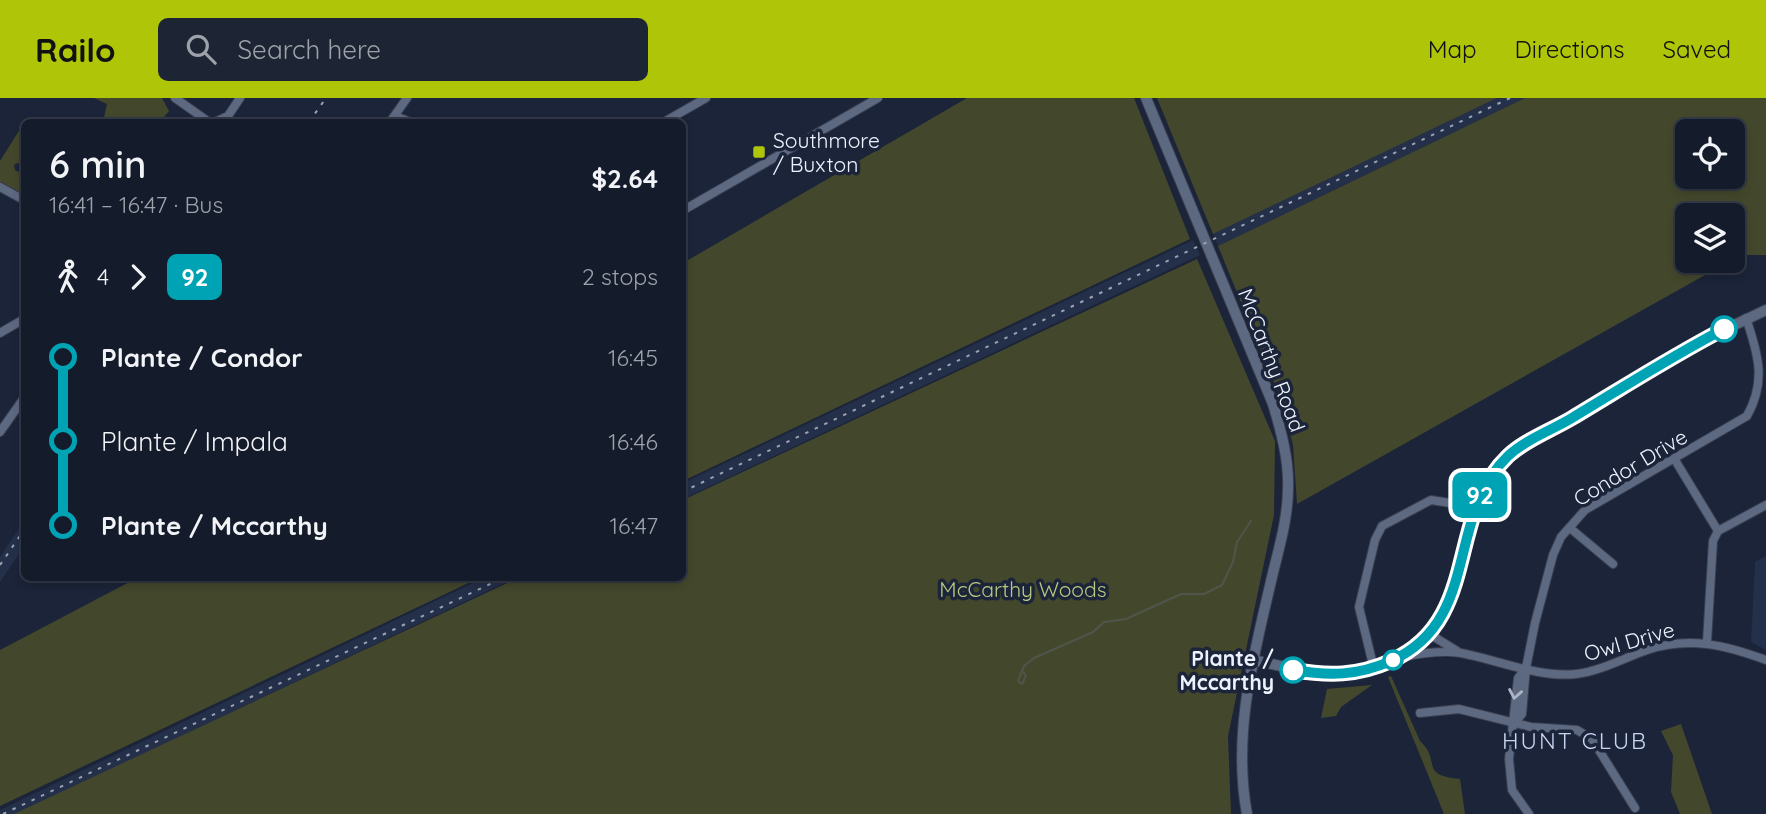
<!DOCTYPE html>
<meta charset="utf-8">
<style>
body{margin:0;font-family:Quicksand,sans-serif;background:#1d2433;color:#f1f3f6;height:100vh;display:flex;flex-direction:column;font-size:26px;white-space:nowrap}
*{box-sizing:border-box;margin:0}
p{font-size:23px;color:#9da1a9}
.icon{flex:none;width:38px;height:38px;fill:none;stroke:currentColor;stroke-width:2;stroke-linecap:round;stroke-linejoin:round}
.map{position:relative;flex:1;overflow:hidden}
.side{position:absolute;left:21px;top:21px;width:665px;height:462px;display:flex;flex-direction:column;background:#141b2b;border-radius:10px;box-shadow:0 4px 10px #0003,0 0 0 2px #333947}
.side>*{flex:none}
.badge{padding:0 14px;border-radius:10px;font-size:24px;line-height:46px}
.controls{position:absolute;left:1675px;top:21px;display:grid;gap:14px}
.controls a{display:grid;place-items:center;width:70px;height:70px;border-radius:10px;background:#141b2b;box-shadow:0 4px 10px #0003,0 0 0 2px #333947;font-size:35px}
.map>.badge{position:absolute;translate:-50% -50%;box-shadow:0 0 0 4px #fff}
.legs{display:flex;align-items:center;gap:10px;height:77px;padding:0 28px;font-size:23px}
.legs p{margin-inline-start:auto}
.head{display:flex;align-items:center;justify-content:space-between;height:119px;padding:0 28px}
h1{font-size:38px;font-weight:600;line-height:52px}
ul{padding:0 28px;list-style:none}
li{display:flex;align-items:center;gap:24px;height:84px;font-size:26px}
li i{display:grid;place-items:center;width:10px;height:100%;margin:0 9px;background:currentColor}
li i::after{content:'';width:18px;height:18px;margin:-9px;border:5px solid;border-radius:50%;background:#141b2b}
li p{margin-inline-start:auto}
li:first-child i{background:linear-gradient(#0000 50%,currentColor 0)}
li:last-child i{background:linear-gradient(currentColor 50%,#0000 0)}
header{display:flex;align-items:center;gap:42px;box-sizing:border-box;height:98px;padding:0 35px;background:#afc508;color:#111}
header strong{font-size:33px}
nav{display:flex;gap:38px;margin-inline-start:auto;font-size:24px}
.search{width:490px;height:63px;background:#1d2433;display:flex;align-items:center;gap:18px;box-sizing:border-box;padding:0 24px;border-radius:10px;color:#9da1a9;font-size:26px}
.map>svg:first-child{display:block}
</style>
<header>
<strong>Railo</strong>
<div class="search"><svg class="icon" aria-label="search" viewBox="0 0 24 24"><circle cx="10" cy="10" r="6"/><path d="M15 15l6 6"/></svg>Search here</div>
<nav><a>Map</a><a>Directions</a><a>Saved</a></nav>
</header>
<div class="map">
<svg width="1766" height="716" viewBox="0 0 1766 716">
<rect width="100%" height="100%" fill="#1b2439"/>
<path fill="#242f49" d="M1497 0H1525L1218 148 1213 136Z
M1193 142 1200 157 683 401V385Z
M24 423V449L0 484V459Z
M1766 458V552L1751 544 1755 464Z
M483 480H515L16 716H0V712Z"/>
<path fill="#43482c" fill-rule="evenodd" d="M94 0H162L169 13 160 24H103L107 6Z
M967 0H1134L1190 141 683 383V165Z
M1157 0H1497L1213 136Z
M1525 0H1766V157H1740L1733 161 1732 117H1687V163H1730L1297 406 1293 347 1281 302 1218 148ZM1687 33H1732V79H1687Z
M22 28 24 29V68L18 65 14 67 15 72 22 76 24 71V96L0 84V63Z
M1197 161 1275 343 1274 417 1228 638 1231 716H14L518 480H682L683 402Z
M137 480H479L0 708V552Z
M1391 578 1420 643C1442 663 1418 677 1460 681L1465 716H1444L1388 579Z
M1372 587 1341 609 1336 618 1321 620 1327 591Z
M1681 626 1712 716H1680L1671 694 1673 657 1661 633Z"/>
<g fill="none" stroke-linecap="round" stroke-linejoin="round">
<path stroke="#50554c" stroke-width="2" d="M1022 572 1026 578 1022 586 1018 583 1024 568 1034 560 1093 534 1104 524 1126 521 1181 496H1204L1222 487 1233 464 1237 444 1251 423"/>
<g stroke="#393f50" stroke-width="10">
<path id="minor" d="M175 0 209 24
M395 18 410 24
M215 24 228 18 240 0
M390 24 407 0
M664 24 706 0
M0 89 24 102
M682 113 878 0
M0 235 24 221
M0 334 24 300
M1675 362 1718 433
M1570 430 1613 466
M1431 537 1457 553
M1707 544 1713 443 1718 433 1766 407
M1403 559C1422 555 1442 552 1461 555 1498 562 1539 580 1576 576 1601 573 1624 560 1647 552 1689 538 1725 547 1766 562
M1526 570 1518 580 1509 661 1512 692 1529 716
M1374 571 1359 509 1375 442 1382 428 1431 402 1475 409
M1420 615 1459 611 1531 629 1577 632 1592 641 1635 710
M1515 624 1522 616 1526 570 1535 525 1553 457 1561 439 1585 412 1747 318C1766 284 1759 258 1746 220"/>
</g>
<g stroke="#393f50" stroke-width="12">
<path id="tertiary" d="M1146 0 1273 306C1281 333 1289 361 1288 390 1288 420 1279 450 1272 479 1254 557 1232 635 1247 716
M1253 562 1322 577 1352 576 1374 571 1417 548 1431 537 1454 496 1481 395 1509 357 1709 239 1766 212"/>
</g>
<use href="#minor" stroke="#5d6881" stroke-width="8"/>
<use href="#tertiary" stroke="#5d6881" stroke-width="10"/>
<path stroke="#9ba2b1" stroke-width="2" stroke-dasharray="3.5 7" stroke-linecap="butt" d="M309 24 326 0
M682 394 1510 0
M0 467 24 432
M3 716 503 480"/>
</g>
<defs><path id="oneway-chevron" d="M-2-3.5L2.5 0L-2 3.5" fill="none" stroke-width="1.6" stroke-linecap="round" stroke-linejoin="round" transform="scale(1.75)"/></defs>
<use stroke="#acb4c6" href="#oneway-chevron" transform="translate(1515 596) rotate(100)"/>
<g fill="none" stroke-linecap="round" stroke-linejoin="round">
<g stroke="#fff" stroke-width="16">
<path id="line-1" d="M1293 572C1329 578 1357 578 1391 563 1482 522 1445 418 1508 358 1525 342 1552 332 1572 320 1622 290 1672 258 1724 231"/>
</g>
<use href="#line-1" stroke="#00a3b4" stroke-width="10"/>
</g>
<rect fill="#afc508" stroke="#1b2439" stroke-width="2.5" x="752" y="47" width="14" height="14" rx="3.5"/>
<g fill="#fff" stroke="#00a3b4" stroke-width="3.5">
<circle cx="1724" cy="231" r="12"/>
<circle cx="1393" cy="562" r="9"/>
<circle cx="1293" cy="572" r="12"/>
</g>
<g text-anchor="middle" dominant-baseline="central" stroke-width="7" stroke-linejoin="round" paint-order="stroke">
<g font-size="21" fill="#edf3fe" stroke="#1b2439" text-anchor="start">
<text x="773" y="42">Southmore<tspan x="773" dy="24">/ Buxton</tspan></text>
</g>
<g font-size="21" fill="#edf3fe" stroke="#1b2439">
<text transform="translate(1272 262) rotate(69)">McCarthy Road</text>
<text transform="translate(1630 369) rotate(-31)">Condor Drive</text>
<text transform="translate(1629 543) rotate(-16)">Owl Drive</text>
</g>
<g font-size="21" fill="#bac880" stroke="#1b2439">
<text x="1023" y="491">McCarthy Woods</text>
</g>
<g font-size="21" font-weight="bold" fill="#edf3fe" stroke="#1b2439" text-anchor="end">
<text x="1274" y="560">Plante /<tspan x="1274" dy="24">Mccarthy</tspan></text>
</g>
<g font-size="23" letter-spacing="2" fill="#c8d5f1" stroke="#1b2439">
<text x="1575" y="642">HUNT CLUB</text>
</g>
</g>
</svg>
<div class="controls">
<a><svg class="icon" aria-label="locate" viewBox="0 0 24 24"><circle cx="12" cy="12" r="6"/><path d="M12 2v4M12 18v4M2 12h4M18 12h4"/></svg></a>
<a><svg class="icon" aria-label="layers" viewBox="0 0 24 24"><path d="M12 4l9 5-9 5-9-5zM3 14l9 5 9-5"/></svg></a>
</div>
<b class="badge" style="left:1480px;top:397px;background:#00a3b4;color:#fff">92</b>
<section class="side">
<div class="head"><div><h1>6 min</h1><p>16:41 – 16:47 · Bus</p></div><b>$2.64</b></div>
<div class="legs"><svg class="icon" aria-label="walk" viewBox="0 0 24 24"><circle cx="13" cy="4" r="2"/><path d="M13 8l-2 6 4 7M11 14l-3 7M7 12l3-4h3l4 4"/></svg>4<svg class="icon" aria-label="forward" viewBox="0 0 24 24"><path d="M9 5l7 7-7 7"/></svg><b class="badge" style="background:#00a3b4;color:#fff">92</b><p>2 stops</p></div>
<ul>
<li><i style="color:#00a3b4"></i><b>Plante / Condor</b><p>16:45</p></li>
<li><i style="color:#00a3b4"></i><span>Plante / Impala</span><p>16:46</p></li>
<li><i style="color:#00a3b4"></i><b>Plante / Mccarthy</b><p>16:47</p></li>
</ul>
</section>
</div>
